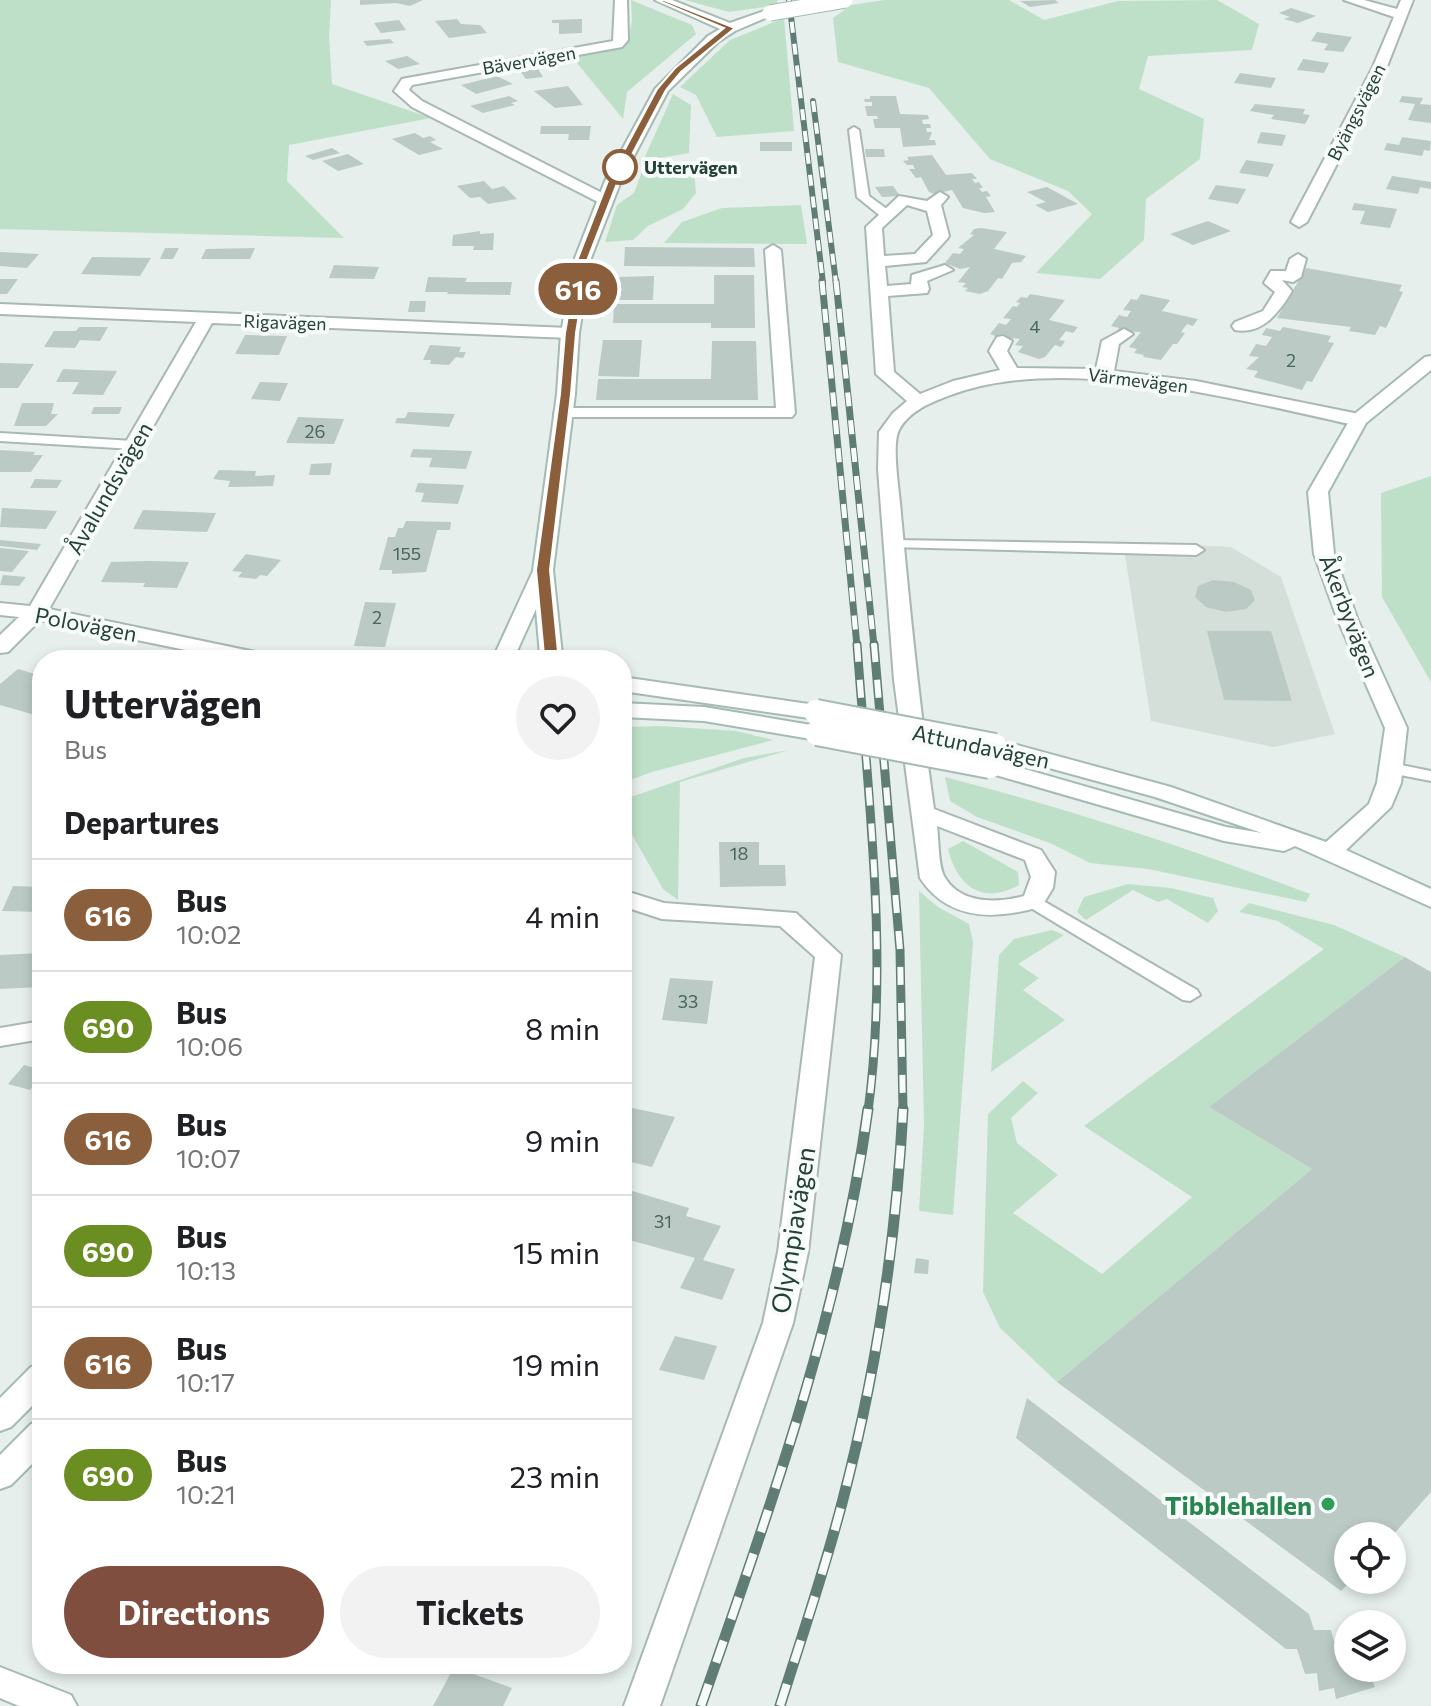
<!DOCTYPE html>
<meta charset="utf-8">
<style>
body{margin:0;font-family:Commissioner,sans-serif;background:#f2f2f2;color:#202124;height:100vh;display:flex;flex-direction:column;font-size:30px;white-space:nowrap}
*{box-sizing:border-box;margin:0}
p{font-size:26px;color:#757577}
.icon{flex:none;width:44px;height:44px;fill:none;stroke:currentColor;stroke-width:2;stroke-linecap:round;stroke-linejoin:round}
.map{position:relative;flex:1;overflow:hidden}
.sheet{position:absolute;left:32px;top:650px;width:600px;height:1024px;display:flex;flex-direction:column;background:#fff;border-radius:32px;box-shadow:0 4px 12px #0003}
.sheet>*{flex:none}
.badge{padding:0 16px;border-radius:26px;font-size:28px;line-height:52px}
.controls{position:absolute;left:1334px;top:1522px;display:grid;gap:16px}
.controls a{display:grid;place-items:center;width:72px;height:72px;border-radius:50%;background:#fff;box-shadow:0 4px 12px #0003;font-size:40px}
.map>.badge{position:absolute;translate:-50% -50%;box-shadow:0 0 0 4px #fff}
h2{padding:0 32px;font-size:30px;line-height:72px}
.round{display:grid;place-items:center;flex:none;width:84px;height:84px;border-radius:42px;background:#f2f2f2}
.headline{display:flex;align-items:center;justify-content:space-between;height:136px;padding:0 32px}
h1{font-size:38px;font-weight:700;line-height:60px}
.cta{display:flex;gap:16px;margin-top:auto;padding:16px 32px}
.cta a{flex:1;height:92px;border-radius:48px;background:#7f4e3f;color:#fff;font-size:32px;font-weight:700;line-height:92px;text-align:center}
.cta a+a{background:#f2f2f2;color:#202124}
ul{padding:0;list-style:none}
li{display:flex;align-items:center;gap:24px;height:112px;padding:0 32px;border-top:2px solid #e0e0e0}
li div{flex:1}
li b{display:block;font-size:30px}
li em{font-style:normal}
li .badge{min-width:88px;font-weight:700;text-align:center}
.map>svg:first-child{display:block}
</style>
<div class="map">
<svg width="1431" height="1706" viewBox="0 0 1431 1706">
<rect width="100%" height="100%" fill="#e6efeb"/>
<path fill="#d4dfda" d="M1123 542 1231 547 1281 577 1335 734 1273 747 1151 721Z"/>
<path fill="#bfe0c8" d="M0 0H331L329 36 332 84 431 118 289 145 287 181 344 238 0 229Z
M631 0 692 25 696 34 627 92 623 119 572 57 604 51 628 42 632 20Z
M685 0H777L778 5 729 12Z
M885 0H1009L1044 20 1118 1 1217 0 1259 24 1252 50 1148 56 1139 89 1204 119 1200 159 1146 199 1144 240 1100 279 1036 273 1092 214 1068 191 990 159 929 88 838 62 833 18 851 5Z
M784 18 794 131 717 137 696 95 680 87 730 40Z
M673 94 691 105 689 153 643 161Z
M693 161 696 193 683 209 648 226 633 240 605 242 617 205 634 193 643 169Z
M801 205 807 244 664 243 682 222 722 208Z
M1431 476V682L1382 597 1381 493Z
M660 726 736 731 773 740 652 772 622 783V727Z
M789 750 680 782 678 900 663 889 622 817 631 797 744 758Z
M945 777C1069 809 1190 848 1310 894L1306 902 1148 869 1090 863 1050 843 977 817 950 801Z
M963 841 1018 872 1019 885C981 906 957 885 948 849Z
M1128 884 1171 888 1213 898 1218 911 1208 923 1167 899 1158 902 1133 890 1086 920 1077 912 1084 897Z
M919 891 938 907 969 924 973 942 953 1215 919 1211 924 1126Z
M1249 903 1334 925 1405 957 1209 1107 1312 1169 1057 1382 1000 1328 983 1292 988 1114 1023 1081 1038 1093 1011 1118 1017 1143 1058 1175 1013 1213 1102 1274 1192 1197 1084 1126 1324 949 1278 921 1239 912Z
M1052 930 1064 935 1018 964 1039 978 1023 990 1065 1020 991 1072 999 955 1014 939Z"/>
<path fill="#bbcac4" d="M360 0H423L410 6 396 3 360 5Z
M1055 0 1059 3 1030 7 1020 1Z
M1291 8 1316 16 1298 23 1284 19 1290 17 1279 13Z
M457 19 461 24 480 25 487 33 449 38 435 21Z
M582 19V33L559 34V23H552V20Z
M399 20 406 30 381 33 374 23Z
M1317 32 1352 37 1343 52 1324 50 1328 44 1311 41Z
M390 39 394 43 367 46 363 41Z
M407 56 420 64 398 69 385 61Z
M1303 59 1329 63 1324 73 1297 70Z
M538 69 543 77 526 79 520 71Z
M1240 73 1276 78 1271 88 1234 83Z
M497 76 513 84 476 94 461 85Z
M568 86 583 105 555 108 534 91Z
M509 96 518 101 511 103 515 105 483 113 470 106Z
M870 96H896L900 114 928 115 929 119 922 120 923 124H930L931 128H926L927 132H932L929 140H935L936 145 903 147 900 128H875L873 119H878L877 116H867L865 106H872V102H865L864 99H870Z
M1402 96 1423 98 1420 104 1431 105V123L1408 120 1415 104 1399 102Z
M1255 104 1305 109 1303 114 1310 115 1305 124 1271 119 1274 115 1250 111Z
M541 126H591L589 140H568L569 134H540Z
M1261 132 1286 135 1282 146 1257 143Z
M415 133 423 138 430 136 436 140 430 142 443 149 419 155 392 139Z
M1402 137 1431 141 1430 151 1424 150 1422 156 1384 150 1387 143 1399 145Z
M760 142H792V151H760Z
M332 148 340 153 313 160 305 156Z
M865 149H884L885 157H866Z
M348 154 364 164 338 171 322 161Z
M932 155 946 175 972 173 977 179H972L975 183 979 182 983 188H979L982 192 987 191 991 196 986 197 995 212 984 213 963 208 952 190 934 194 929 192 921 177 916 178 909 169H915L913 165H907L903 161 909 160 907 157Z
M1246 160 1274 164 1268 177 1239 173Z
M1392 176 1431 182V189L1420 187 1418 194 1386 189Z
M484 181 492 189 504 186 517 199 488 204 480 197 470 198 457 186Z
M1216 185 1246 189 1238 204 1208 199Z
M893 186 900 196 882 197 875 187Z
M1047 187 1078 204 1048 212 1035 205 1046 202 1027 192Z
M1354 203 1397 209 1390 228 1360 224 1365 211 1352 210Z
M1208 221 1231 231 1193 245 1170 234Z
M981 228 1007 232 994 249 1026 256 1021 262 1012 263 1002 279 998 278 988 291 980 294 965 291 968 288 962 287 966 283 958 282 970 267 960 269 945 263 953 253 960 254 964 249 958 248 974 235 970 234 974 229Z
M480 231V234L494 233 493 250H473L474 246H452L453 235Z
M625 247 754 248 755 267 624 266Z
M165 248H179L173 259H160Z
M255 248 250 259H201L206 249Z
M0 252 39 254 27 268 0 266Z
M92 257 151 258 140 276 81 274Z
M334 265 379 267 374 279 329 278Z
M1306 268 1402 285 1399 291 1403 292 1386 328 1380 326 1375 335 1349 331 1351 327 1277 318Z
M714 275H754L755 328H711V323H613L614 304H714Z
M654 276 653 300H616L618 277Z
M428 277 467 278 465 282H512L510 295 447 294 448 292H425Z
M0 279H18L7 294H0Z
M1030 294 1065 300 1049 320 1078 327 1073 333 1066 331 1059 340 1065 341 1061 347 1055 345 1045 357 1039 359 1018 352 1023 346 1015 345 1020 339 1013 338 1010 341 990 334 999 323 1006 325 1011 319 1003 318 1013 306 1017 307 1020 303 1016 302 1021 297 1027 298Z
M1141 294 1170 300 1162 311 1198 319 1193 326 1187 324 1181 332 1185 333 1177 344H1173L1161 360 1143 357 1144 355 1134 353 1137 349 1129 347 1141 332 1117 331 1119 328 1111 326 1119 315 1127 317 1131 311 1123 310 1131 299 1137 300Z
M410 301H426L425 312H408Z
M79 327H108L100 341 80 340 75 348 44 347 54 331H76Z
M1283 327 1331 336 1328 342 1334 343 1312 382 1307 381 1302 390 1254 377 1258 371 1246 369 1259 357 1249 356 1256 344 1266 346 1272 337 1262 335 1266 328 1280 331Z
M245 335 287 336 279 355 235 354Z
M603 340H642L639 377 598 376Z
M712 341H756L758 400H596L598 379H711Z
M430 345 461 347 459 352H466L463 358 456 357 449 365 430 364 431 360H423Z
M0 363 34 364 18 388H0Z
M63 369 86 370 117 371 103 395 72 394 79 382H56Z
M260 382 288 383 280 401 251 399Z
M22 403H54L51 414H58L46 426H14Z
M94 407H122L119 414H91Z
M408 412 455 414 449 427 395 423 397 418H405Z
M298 417 344 419 334 444 286 443Z
M413 449 472 451 466 469 429 467 432 458 410 457Z
M0 450 35 452 33 455H43L31 472H0Z
M332 463 330 475H309L311 464Z
M219 470 256 471 255 476 275 475 273 486 228 487 230 481 213 479Z
M35 479 62 480 57 488H30Z
M418 483 464 485 458 504 421 502 424 493 415 492Z
M2 508 57 511 46 529 0 527Z
M143 510 216 513 207 532 133 529Z
M406 521 451 522 450 530H437L426 572 392 574V570H379L388 537H395L398 528H403Z
M0 540 41 544 37 550 0 546Z
M0 548 29 551 12 572 0 571Z
M246 554 281 560 267 576 260 575 256 579 238 577 242 572 232 571Z
M149 561 189 562 177 588 143 587 145 583 101 582 111 562Z
M3 575 26 577 19 586 0 585Z
M1213 580 1234 582 1251 590 1255 600 1246 609 1226 612 1206 607 1195 597 1198 586Z
M365 602 396 603 385 647 354 646Z
M1207 631H1271L1292 701 1224 700Z
M18 669 42 676V717L0 705V684Z
M719 842H759V865H785L786 886 720 887Z
M13 886 42 887V912L2 911Z
M42 953 39 987 0 989V955Z
M1405 957 1431 972V1492L1392 1536H1348V1580H1352L1341 1591 1057 1382 1312 1169 1209 1107Z
M670 978 713 981 707 1024 662 1020Z
M24 1065 42 1070V1076L30 1090 8 1084Z
M623 1106 675 1117 652 1167 622 1160Z
M629 1190 689 1208 686 1216 721 1226 703 1260 735 1269 722 1300 680 1288 695 1258 622 1238V1204Z
M916 1258 929 1260 928 1274 914 1273Z
M675 1336 717 1346 704 1380 659 1370Z
M1027 1398 1309 1614 1314 1630H1331L1334 1641 1343 1642 1348 1650V1668H1367L1375 1687 1336 1699 1334 1688 1319 1691 1317 1673 1305 1674 1297 1649H1286L1016 1438Z
M454 1667 512 1688 503 1706H433Z"/>
<g fill="none" stroke-linecap="round" stroke-linejoin="round">
<g stroke="#a8b8b2" stroke-width="4">
<path id="lane" d="M854 127 859 130 869 196 891 212V218H883L857 197 849 130Z
M0 433 134 441 141 445 134 449 0 441Z
M894 540 1196 545 1204 550 1196 555 889 547 887 544Z
M1391 763 1431 771V781L1385 772 1382 768Z
M1033 895 1197 990 1200 995 1190 1001 1183 1000 1026 905 1024 901 1026 897Z"/>
</g>
<g stroke="#a8b8b2" stroke-width="4">
<path id="street" d="M615 0H627L628 40 622 47 412 85 409 90 422 101 610 197V203H600L412 107 394 91 402 79 407 78 613 41Z
M1344 0H1364L1397 9 1401 0H1413L1386 69 1307 222 1299 227 1291 222 1372 69 1394 17Z
M940 192 948 197 941 205 949 236 947 239 926 262 885 266 887 286 911 284 912 275 945 265 953 270 927 281 929 289 927 293 888 296 894 372 920 394 953 381 1000 370 989 351 997 337 1003 336 1012 341 1007 351 1017 368 1096 369 1102 341 1124 329 1133 334 1119 344 1114 371 1196 381 1359 414 1368 420 1359 426C1241 401 1063 351 948 396 930 403 909 411 899 430 891 445 900 495 901 514 910 613 920 710 934 809L1041 850 1055 872 1053 888 1042 906C997 920 949 922 920 878L894 680 878 469 879 432 893 413 907 401 876 374 866 227 899 196 927 201ZM907 205 927 211 933 235 915 254 884 256 882 228ZM937 826 1025 860 1031 877 1024 896C998 903 960 905 944 876 938 864 939 840 937 826Z
M773 245 781 250 795 413 792 417H557L554 413 563 408H776L765 250Z
M1298 254 1306 259 1301 277 1293 282 1282 280 1292 291C1280 311 1263 335 1235 330L1232 326 1235 322 1263 311 1275 292 1264 283 1271 271H1286L1290 259Z
M0 304 570 328 579 333 570 338 212 323 49 609 265 654 276 660H234L40 620 8 652 0 653V635L19 617 0 615V603L30 606 196 322 0 314Z
M622 890 664 903 796 913 841 955 808 1252 793 1323 660 1706H624L763 1323 778 1252 815 957 780 926 662 919 622 906Z
M42 1021V1039L0 1046V1028Z
M0 1667 71 1695 77 1706H19L0 1698Z"/>
</g>
<g stroke="#a4bbb3" stroke-width="4">
<path id="secondary" d="M655 0H672L730 23 770 9 777 13 735 31 718 42 668 91 621 181 591 258 579 333 575 394 553 570 562 655 557 660H543L540 655 536 609 513 660H497L494 656 533 571 557 394 561 333 575 258 605 181 655 89 708 36 720 29Z
M1431 356V370L1366 423 1328 492 1334 554 1357 618 1407 728 1401 783 1391 807 1346 850 1431 889V907L1295 846 1284 851 1224 841 982 771 979 766 982 761 990 759 1226 827 1262 833 1155 797 987 751 984 746 987 741 995 739 1171 787 1326 842 1369 804 1377 783 1385 728 1337 618 1314 554 1308 492 1352 416 1425 357Z
M622 677 816 705 827 712 816 719 622 691Z
M622 703 704 707 817 726 828 733 817 740 704 721 622 717Z
M42 1364V1396L11 1427 0 1431V1398L31 1367Z
M42 1420V1454L11 1485 0 1489V1455L31 1424Z"/>
</g>
<use href="#lane" fill="#fff" fill-rule="evenodd"/>
<use href="#street" fill="#fff" fill-rule="evenodd"/>
<use href="#secondary" fill="#fff" fill-rule="evenodd"/>
<g stroke="#5f7d75" stroke-width="6">
<path id="rail-far3" d="M789 0 823 283
M813 101 836 283"/>
</g>
<g stroke="#5f7d75" stroke-width="7">
<path id="rail-far2" d="M822 281 857 646
M836 281 874 646"/>
</g>
<g stroke="#5f7d75" stroke-width="9">
<path id="rail-far1" d="M857 644C868 798 889 957 868 1111
M874 644 900 950 903 1111"/>
</g>
<g stroke="#5f7d75" stroke-width="11">
<path id="rail" d="M701 1706C769 1510 840 1315 868 1109
M780 1706C801 1639 824 1572 842 1503 876 1374 896 1242 903 1109"/>
</g>
<use href="#rail-far3" stroke="#f7fbf9" stroke-width="4" stroke-dasharray="11" stroke-linecap="butt"/>
<use href="#rail-far2" stroke="#f7fbf9" stroke-width="5" stroke-dasharray="14" stroke-linecap="butt"/>
<use href="#rail-far1" stroke="#f7fbf9" stroke-width="6" stroke-dasharray="18" stroke-linecap="butt"/>
<use href="#rail" stroke="#f7fbf9" stroke-width="8" stroke-dasharray="23" stroke-linecap="butt"/>
<g stroke="#a4bbb3" stroke-width="17" stroke-linecap="butt">
<path id="secondary-bridge-far1" d="M770 13 845 0"/>
</g>
<g stroke="#a4bbb3" stroke-width="28" stroke-linecap="butt">
<path id="secondary-bridge" d="M816 712 995 746
M817 733 990 766"/>
</g>
<use href="#secondary-bridge-far1" stroke="#fff" stroke-width="15"/>
<use href="#secondary-bridge" stroke="#fff" stroke-width="24"/>
</g>
<path fill="#8b5e3c" stroke="#fff" stroke-width="2" d="M657 0H664L735 28 681 72 666 90 618 181 588 258 576 333 571 394 550 570 558 652 573 660 566 664 544 655 536 570 560 394 565 333 578 258 608 181 657 89 675 68 724 28Z"/>
<circle fill="#fff" stroke="#8b5e3c" stroke-width="4" cx="620" cy="167" r="16"/>
<circle fill="#2e9e5b" stroke="#f7fbf9" stroke-width="3" cx="1328" cy="1504" r="8"/>
<g text-anchor="middle" dominant-baseline="central" stroke-width="8" stroke-linejoin="round" paint-order="stroke">
<g font-size="18" fill="#24423a" stroke="#f7fbf9">
<text transform="translate(529 60) rotate(-10)">Bävervägen</text>
<text transform="translate(1356 112) rotate(-63)">Byängsvägen</text>
<text transform="translate(285 322) rotate(2)">Rigavägen</text>
<text transform="translate(1138 380) rotate(7)">Värmevägen</text>
</g>
<g font-size="18" font-weight="bold" fill="#24423a" stroke="#f7fbf9" text-anchor="start">
<text x="644" y="167">Uttervägen</text>
</g>
<g font-size="18" fill="#4a645c">
<text x="1035" y="326">4</text>
<text x="1291" y="360">2</text>
<text x="315" y="431">26</text>
<text x="407" y="553">155</text>
<text x="377" y="617">2</text>
<text x="739" y="853">18</text>
<text x="688" y="1001">33</text>
<text x="663" y="1221">31</text>
</g>
<g font-size="22" fill="#24423a" stroke="#f7fbf9">
<text transform="translate(109 488) rotate(-60)">Åvalundsvägen</text>
<text transform="translate(1350 616) rotate(69)">Åkerbyvägen</text>
<text transform="translate(86 624) rotate(11)">Polovägen</text>
<text transform="translate(981 746) rotate(12)">Attundavägen</text>
</g>
<g font-size="26" fill="#24423a" stroke="#f7fbf9">
<text transform="translate(792 1230) rotate(-81)">Olympiavägen</text>
</g>
<g font-size="26" font-weight="bold" fill="#27864d" stroke="#f7fbf9" text-anchor="end">
<text x="1312" y="1504">Tibblehallen</text>
</g>
</g>
</svg>
<div class="controls">
<a><svg class="icon" aria-label="locate" viewBox="0 0 24 24"><circle cx="12" cy="12" r="6"/><path d="M12 2v4M12 18v4M2 12h4M18 12h4"/></svg></a>
<a><svg class="icon" aria-label="layers" viewBox="0 0 24 24"><path d="M12 4l9 5-9 5-9-5zM3 14l9 5 9-5"/></svg></a>
</div>
<b class="badge" style="left:578px;top:289px;background:#8b5e3c;color:#fff">616</b>
<section class="sheet">
<div class="headline"><div><h1>Uttervägen</h1><p>Bus</p></div><a class="round"><svg class="icon" aria-label="heart" viewBox="0 0 24 24"><path d="M12 20l-8-8c-3-5 5-10 8-4 3-6 11-1 8 4z"/></svg></a></div>
<h2>Departures</h2>
<ul>
<li><span class="badge" style="background:#8b5e3c;color:#fff">616</span><div><b>Bus</b><p>10:02</p></div><em>4 min</em></li>
<li><span class="badge" style="background:#6b8e23;color:#fff">690</span><div><b>Bus</b><p>10:06</p></div><em>8 min</em></li>
<li><span class="badge" style="background:#8b5e3c;color:#fff">616</span><div><b>Bus</b><p>10:07</p></div><em>9 min</em></li>
<li><span class="badge" style="background:#6b8e23;color:#fff">690</span><div><b>Bus</b><p>10:13</p></div><em>15 min</em></li>
<li><span class="badge" style="background:#8b5e3c;color:#fff">616</span><div><b>Bus</b><p>10:17</p></div><em>19 min</em></li>
<li><span class="badge" style="background:#6b8e23;color:#fff">690</span><div><b>Bus</b><p>10:21</p></div><em>23 min</em></li>
</ul>
<div class="cta"><a>Directions</a><a>Tickets</a></div>
</section>
</div>
